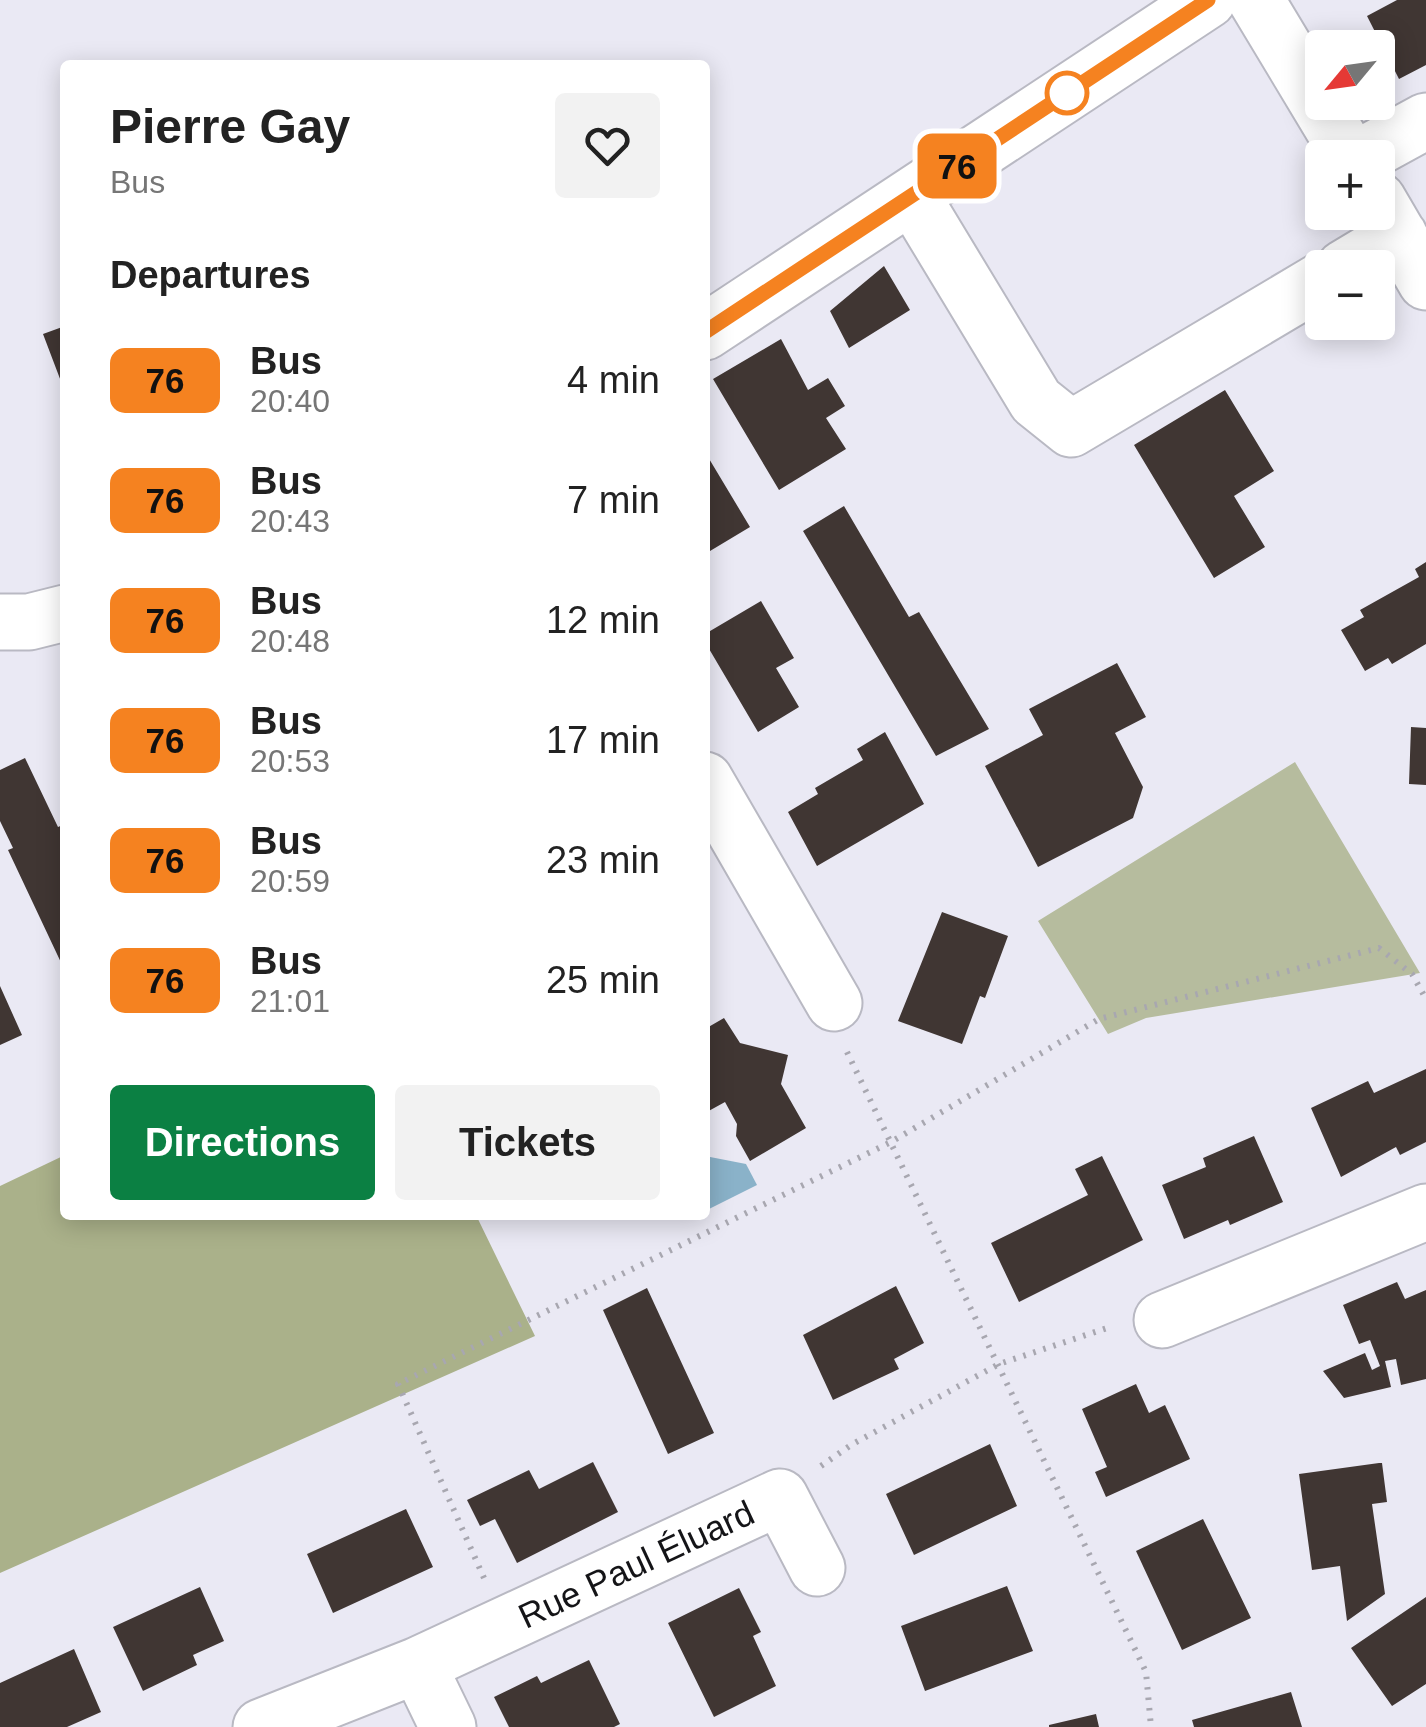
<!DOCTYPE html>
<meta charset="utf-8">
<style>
body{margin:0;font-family:Arial,sans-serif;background:#f2f2f2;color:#222;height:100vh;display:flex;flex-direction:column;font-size:38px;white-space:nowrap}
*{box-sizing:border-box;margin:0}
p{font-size:32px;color:#767676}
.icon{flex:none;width:55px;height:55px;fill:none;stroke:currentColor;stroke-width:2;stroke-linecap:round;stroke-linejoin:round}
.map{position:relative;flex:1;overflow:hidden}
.drawer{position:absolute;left:60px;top:60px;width:650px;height:1160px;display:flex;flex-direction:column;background:#fff;border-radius:10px;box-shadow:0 5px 25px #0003}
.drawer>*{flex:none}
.badge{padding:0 20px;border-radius:15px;font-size:35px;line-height:65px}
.needle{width:65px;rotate:241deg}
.fabs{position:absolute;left:1305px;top:30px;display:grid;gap:20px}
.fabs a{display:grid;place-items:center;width:90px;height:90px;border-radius:10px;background:#fff;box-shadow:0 5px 25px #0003;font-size:50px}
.map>.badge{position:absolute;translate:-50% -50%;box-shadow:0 0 0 5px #fff}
h2{padding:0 50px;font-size:38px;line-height:90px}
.round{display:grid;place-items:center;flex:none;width:105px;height:105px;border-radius:10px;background:#f2f2f2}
.headline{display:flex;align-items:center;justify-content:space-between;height:170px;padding:0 50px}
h1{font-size:48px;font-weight:800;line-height:75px}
.primary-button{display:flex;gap:20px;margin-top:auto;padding:20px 50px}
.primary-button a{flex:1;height:115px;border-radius:10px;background:#0b8043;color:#fff;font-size:40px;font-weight:800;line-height:115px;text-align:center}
.primary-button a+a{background:#f2f2f2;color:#222}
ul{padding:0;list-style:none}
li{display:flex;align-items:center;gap:30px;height:120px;padding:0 50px}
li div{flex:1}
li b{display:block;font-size:38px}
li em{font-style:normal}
li .badge{min-width:110px;font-weight:700;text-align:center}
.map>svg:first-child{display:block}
</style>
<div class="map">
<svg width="1426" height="1727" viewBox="0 0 1426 1727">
<rect width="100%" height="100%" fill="#eae9f4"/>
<path fill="#b6bc9e" d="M1295 762 1420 973 1146 1018 1108 1034 1038 921Z"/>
<path fill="#aab18a" d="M65 1155V1215H476L535 1336 0 1573V1186Z"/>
<path fill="#8ab2c9" d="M705 1156 746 1164 757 1185 705 1211Z"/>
<path fill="#403633" d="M1397 0H1426V65L1399 79 1367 16Z
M884 266 910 310 849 348 830 311Z
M65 326V392L43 334Z
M781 339 808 390 828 378 845 406 826 418 846 449 779 490 713 379Z
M1225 390 1274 471 1234 496 1265 547 1214 578 1134 445Z
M705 452 750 527 705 554Z
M844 506 909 617 919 612 989 729 936 756 803 531Z
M1426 562V644L1392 664 1388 658 1365 671 1341 630 1364 617 1360 610 1419 577 1415 569Z
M761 601 794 658 776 668 799 707 758 732 705 642V634Z
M1117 663 1146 717 1115 733 1143 787 1133 818 1038 867 985 766 1043 735 1029 709Z
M1411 727 1426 728V785L1409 784Z
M885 732 924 804 817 866 788 812 818 794 815 788 863 760 857 749Z
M25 758 58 827 65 824V971L8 850 13 848 0 821V770Z
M942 912 1008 936 985 998 980 996 962 1044 898 1021Z
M0 986 22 1035 0 1045Z
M724 1018 740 1043 788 1055 781 1084 806 1128 750 1161 736 1136 737 1124 725 1102 705 1113V1029Z
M1426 1069V1142L1400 1155 1396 1147 1341 1177 1311 1108 1368 1081 1374 1093Z
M1254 1136 1283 1202 1230 1225 1228 1220 1184 1239 1162 1185 1206 1167 1203 1158Z
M1102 1156 1143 1240 1019 1302 991 1243 1088 1195 1075 1169Z
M1397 1282 1405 1299 1426 1290V1379L1401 1385 1396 1359 1385 1361 1391 1387 1344 1398 1323 1371 1365 1353 1372 1370 1380 1366 1370 1340 1359 1344 1343 1305Z
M896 1286 924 1343 894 1359 899 1369 833 1400 803 1335Z
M647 1288 714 1433 668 1454 603 1310Z
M1136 1384 1149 1413 1165 1405 1190 1459 1106 1497 1095 1472 1107 1467 1082 1409Z
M990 1444 1017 1506 914 1555 886 1494Z
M593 1462 618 1512 517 1563 495 1519 480 1526 467 1500 529 1470 539 1489Z
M1379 1463H1382L1387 1502 1372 1504 1385 1594 1347 1621 1340 1566 1312 1570 1299 1474Z
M406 1509 433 1567 333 1613 307 1554Z
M1203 1519 1251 1618 1182 1650 1136 1551Z
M1007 1586 1033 1651 925 1691 901 1626Z
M200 1587 224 1641 193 1655 197 1665 143 1691 113 1627Z
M739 1588 761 1632 753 1636 776 1686 714 1717 668 1623Z
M1426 1597V1684L1392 1706 1351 1648Z
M74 1649 101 1712 67 1727H0V1683Z
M589 1660 620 1724 614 1727H509L494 1697 537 1676 541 1683Z
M1291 1692 1302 1727H1194L1192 1720Z
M1096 1714 1099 1727H1049V1725Z"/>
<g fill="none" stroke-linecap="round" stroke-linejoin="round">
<g stroke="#b9b9c3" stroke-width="59">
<path id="minor" d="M1256 0 1351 158
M1358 158 1426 121
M912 196 1036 401 1071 429 1322 280
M1378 200 1426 282
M1344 268 1399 235
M705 332 1208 0
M0 622H29L65 613
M705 780 834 1003
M1162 1320 1426 1212
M418 1665 780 1497 817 1568
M261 1727 418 1665 448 1727"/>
</g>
<path stroke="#a8a7b0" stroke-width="6" stroke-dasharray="2.5 8" stroke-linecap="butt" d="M847 1052 1146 1672 1151 1727
M821 1466 851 1445 999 1364 1110 1327
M484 1578 398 1384 891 1142 1099 1019 1379 948 1412 974 1426 999"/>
<use href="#minor" stroke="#fff" stroke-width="55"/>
</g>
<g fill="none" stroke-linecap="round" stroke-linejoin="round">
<g stroke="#fff" stroke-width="22">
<path id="line" d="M705 332 1208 0"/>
</g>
<use href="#line" stroke="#f58220" stroke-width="15"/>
</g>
<circle fill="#fff" stroke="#f58220" stroke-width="5" cx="1067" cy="93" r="20"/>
<g text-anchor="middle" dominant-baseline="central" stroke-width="10" stroke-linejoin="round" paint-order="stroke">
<g font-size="35" fill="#141417" stroke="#fff">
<text transform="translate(636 1564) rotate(-25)">Rue Paul Éluard</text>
</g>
</g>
</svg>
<div class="fabs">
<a><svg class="needle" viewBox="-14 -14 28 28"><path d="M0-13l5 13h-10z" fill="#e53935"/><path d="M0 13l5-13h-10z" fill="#767676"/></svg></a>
<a>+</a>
<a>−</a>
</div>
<b class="badge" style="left:957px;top:166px;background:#f58220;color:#111">76</b>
<section class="drawer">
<div class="headline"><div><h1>Pierre Gay</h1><p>Bus</p></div><a class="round"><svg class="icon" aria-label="heart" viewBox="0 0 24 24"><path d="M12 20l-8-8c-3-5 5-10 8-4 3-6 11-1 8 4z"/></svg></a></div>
<h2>Departures</h2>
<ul>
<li><span class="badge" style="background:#f58220;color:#111">76</span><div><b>Bus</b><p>20:40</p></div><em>4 min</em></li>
<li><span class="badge" style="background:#f58220;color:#111">76</span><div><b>Bus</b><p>20:43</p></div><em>7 min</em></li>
<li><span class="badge" style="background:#f58220;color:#111">76</span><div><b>Bus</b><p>20:48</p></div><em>12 min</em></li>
<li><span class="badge" style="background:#f58220;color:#111">76</span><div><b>Bus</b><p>20:53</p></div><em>17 min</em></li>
<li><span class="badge" style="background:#f58220;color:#111">76</span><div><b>Bus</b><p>20:59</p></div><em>23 min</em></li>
<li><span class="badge" style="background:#f58220;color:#111">76</span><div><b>Bus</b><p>21:01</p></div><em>25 min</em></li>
</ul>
<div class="primary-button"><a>Directions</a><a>Tickets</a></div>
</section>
</div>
